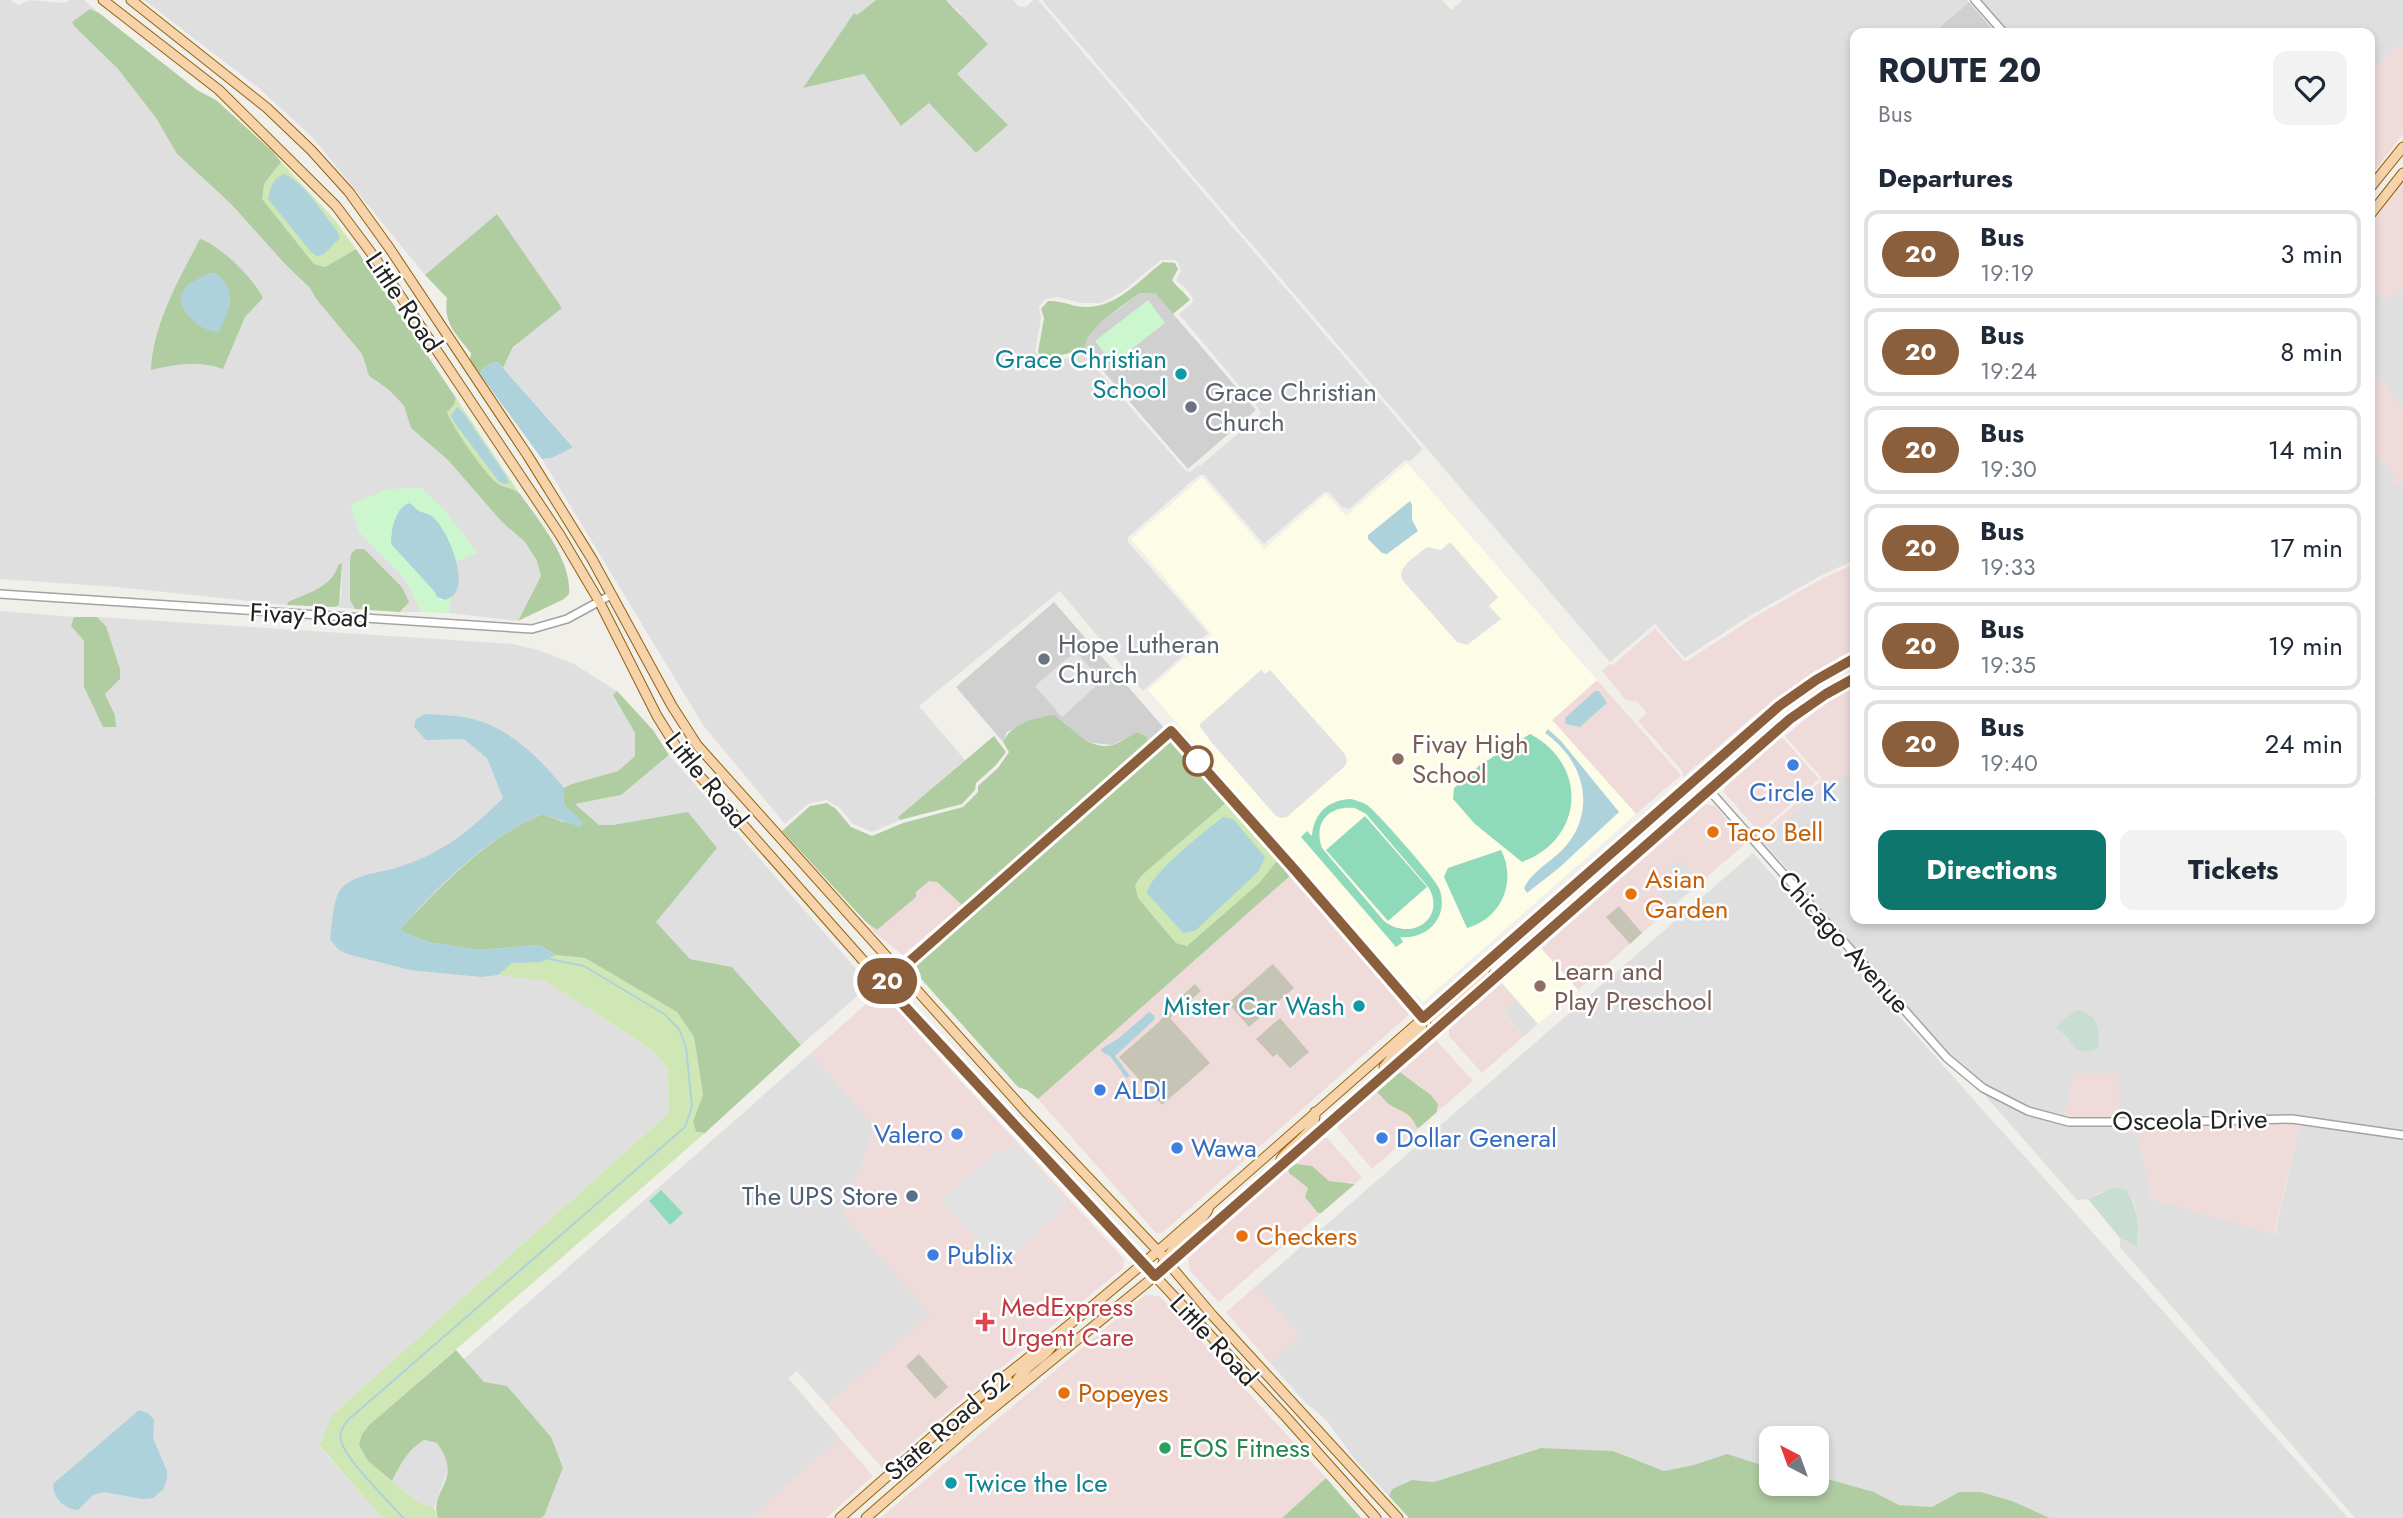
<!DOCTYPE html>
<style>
body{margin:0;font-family:Jost,sans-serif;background:#f2f2f3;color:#1f2937;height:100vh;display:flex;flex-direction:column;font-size:26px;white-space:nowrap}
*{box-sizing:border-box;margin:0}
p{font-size:23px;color:#747a83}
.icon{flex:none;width:38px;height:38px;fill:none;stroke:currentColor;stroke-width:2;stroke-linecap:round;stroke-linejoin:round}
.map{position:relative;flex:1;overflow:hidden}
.details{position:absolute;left:1850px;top:28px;width:525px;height:896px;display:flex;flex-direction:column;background:#fff;border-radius:14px;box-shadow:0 4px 10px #0003}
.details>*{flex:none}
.badge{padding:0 14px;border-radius:23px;font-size:24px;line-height:46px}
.needle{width:46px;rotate:319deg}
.fabs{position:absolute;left:1759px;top:1426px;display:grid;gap:14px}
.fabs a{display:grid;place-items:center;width:70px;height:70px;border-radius:14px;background:#fff;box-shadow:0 4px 10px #0003;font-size:35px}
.map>.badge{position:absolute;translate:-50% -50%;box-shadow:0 0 0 4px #fff}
h2{padding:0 28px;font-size:26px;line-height:63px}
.round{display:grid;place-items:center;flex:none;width:74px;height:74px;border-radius:14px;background:#f2f2f3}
.summary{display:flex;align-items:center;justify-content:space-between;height:119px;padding:0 28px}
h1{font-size:33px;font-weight:700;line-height:52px}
.primary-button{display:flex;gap:14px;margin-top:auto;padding:14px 28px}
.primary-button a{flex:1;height:80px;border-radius:14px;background:#0f766e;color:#fff;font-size:28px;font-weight:700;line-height:80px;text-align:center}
.primary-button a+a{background:#f2f2f3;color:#1f2937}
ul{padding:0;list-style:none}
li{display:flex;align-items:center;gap:21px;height:88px;margin:0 14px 10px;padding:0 14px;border:4px solid #e0e1e3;border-radius:14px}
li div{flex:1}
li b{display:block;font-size:26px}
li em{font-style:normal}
li .badge{min-width:77px;font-weight:700;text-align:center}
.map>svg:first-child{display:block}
</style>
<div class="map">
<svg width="2403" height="1518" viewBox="0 0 2403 1518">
<rect width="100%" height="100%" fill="#f1efea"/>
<path fill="#e0dfdf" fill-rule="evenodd" d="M0 0H10L19 5 30 0 64 3 70 0H84L99 13 90 9 73 22 74 26 118 69 156 118 177 154 231 204 285 264 310 288 317 300 362 354 366 368 376 382 389 390 404 407 412 428 448 460 501 521 525 542 537 561 541 576 518 621 449 613 451 597 458 588 456 561 477 553 441 506 359 531 406 580 421 612H400L405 608 402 587 363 549 350 600 355 609 335 607 339 604 341 596 342 568 338 565 336 574 324 586 288 602 287 605 117 587 0 579Z
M144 0H876L856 16 804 88 864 74 901 125 929 103 957 74 961 13 946 0H1013L1018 6 1026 7 1033 0H1038L1423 449 1410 461 1405 460 1349 509 1342 507 1329 492H1324L1264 544 1204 475H1199L1128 537V542L1208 633 1143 691 1060 591 919 706 965 760 898 817 900 820 872 832 853 824 839 807 826 800 808 804 785 824 703 725 542 459 552 458 573 446 503 368 513 348 526 335 498 214 425 275 313 138 260 89ZM1161 260H1175L1178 262 1181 271 1176 280 1189 292 1193 299 1192 303 1179 314 1258 408 1261 414 1200 466 1198 465 1190 472 1186 471 1083 353 1064 359 1051 367 1047 366 1035 351 1041 318 1039 307 1045 299 1058 297 1081 303H1101L1122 292Z
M1042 0H1442L1451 10 1463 0H1968L1969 2 1933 33H1855V560L1822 575 1751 615 1685 658 1655 624 1610 662Z
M1979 0H2403V42L2370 72V33H2270L2220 31V33H2008Z
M2370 284 2386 303 2403 288V409L2370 367Z
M2370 447 2396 477 2394 483 2403 484V1131L2292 1115 2156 1116 2119 1119V1074H2075L2064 1117 2029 1107 1984 1085 1950 1057 1761 839 1830 782 1855 770V919H2370V816L2376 792 2370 785Z
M0 611 74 617 71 626 84 641V687L115 715 105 693 120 679 106 626 97 617 512 644 538 650 574 664 617 691 613 695 635 733V756L618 771 572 784 556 955 546 981 652 1050 668 1069 669 1113 333 1414 319 1446 382 1518H0Z
M669 755 870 985 801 1045 732 967 690 959 656 922 716 848 613 825H599L575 804 621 795Z
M1753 853 2348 1518H2050L2012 1501 1981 1492H1959L1932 1507 1899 1505 1874 1492 1817 1476 1816 1438H1771V1468L1694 1465 1664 1471 1613 1451 1541 1448 1434 1482 1412 1480 1392 1489 1389 1496 1356 1461 1327 1421 1303 1400 1270 1363 1300 1336 1256 1286Z
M1680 858 1701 882 1672 907 1651 883Z
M1517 1000 1538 1024 1524 1036 1503 1012Z
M811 1053 875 1126 843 1214 931 1314 827 1405 797 1371 788 1378 840 1438 751 1518H541L544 1516 563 1469 527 1411 507 1387 484 1382 464 1359Z
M1980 1090 2027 1114 2137 1133 2152 1199 2275 1234 2300 1123 2403 1138V1518H2355L2120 1247V1238L2137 1246 2139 1233 2135 1205 2127 1190 2102 1192 2088 1199 2077 1200Z
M423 1440 437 1443 447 1456 448 1469 434 1508 416 1501 392 1481 402 1461 416 1444Z"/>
<path fill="#f0dbdb" d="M2403 42V134L2370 177V72Z
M2403 181V288L2386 303 2370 284V227Z
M2370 367 2403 409V484L2393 483 2395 477 2370 447Z
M1855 564V651L1796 685 1755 715 1683 777V772L1638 721 1647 713 1637 702 1626 700 1602 671 1609 664 1613 665 1655 628 1683 660 1687 661 1753 618 1823 578Z
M1597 680 1681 775 1636 814 1552 720Z
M1855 685V770L1830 782 1761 839 1811 901 1758 840 1756 834H1761L1821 781V777L1785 736 1823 705Z
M1782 737 1819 779 1759 832 1724 792 1725 787Z
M1706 804 1715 806 1744 839 1745 844 1701 882 1680 858 1651 883 1672 907 1642 933 1619 906 1607 917 1630 944 1578 990 1541 948Z
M1291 875 1412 1012 1162 1233H1156L1038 1099Z
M928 881 937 882 962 905 903 955 875 933 866 922 877 930Z
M1502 983 1517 1000 1503 1013 1524 1036 1482 1073 1449 1036V1029Z
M881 991 945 1064 1124 1259 1123 1268 947 1412 883 1469 827 1405 930 1314 843 1214 875 1126 811 1053Z
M1436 1040 1473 1081 1437 1112 1439 1109 1424 1089 1400 1072Z
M2075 1074H2119V1119L2064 1117Z
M1377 1092 1392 1108 1401 1109 1410 1116 1417 1127H1420L1372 1169 1337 1127Z
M2292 1122 2300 1123 2274 1235 2152 1199 2137 1134 2089 1125Z
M1326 1137 1362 1177 1352 1186 1354 1184 1352 1182 1342 1183 1329 1181 1293 1166Z
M1288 1169 1289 1173 1297 1180 1308 1188 1318 1212 1321 1213 1219 1302 1190 1271 1188 1258Z
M1256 1286 1300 1336 1270 1363 1226 1312Z
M1145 1295 1160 1296 1326 1478 1282 1518H880Z
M840 1438 873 1476 826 1518H751Z"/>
<path fill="#fdfce7" d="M1407 463 1597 680 1552 720 1636 814 1423 1002 1417 995 1414 998 1148 690 1212 634 1131 539 1202 477 1264 549 1326 494 1346 516Z
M1541 948 1578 990 1538 1024 1502 983Z"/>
<path fill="#d0d0d0" d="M1969 2 1996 33H1933Z
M1140 293H1155L1256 410 1188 469 1084 349 1086 338 1099 324Z
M1054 602 1164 728 1147 743V737L1138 732 1112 745 1093 743 1076 736 1064 722 1040 717 1007 732 1003 742 956 687Z"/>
<path fill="#c6c5b5" d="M1619 906 1642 933 1630 944 1606 917Z
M1273 964 1294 988 1249 1027 1228 1003Z
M1195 984 1201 991 1170 1018 1210 1063 1162 1105 1119 1057 1159 1022 1171 1006Z
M1280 1018 1309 1052 1290 1068 1277 1054 1273 1057 1256 1039Z
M919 1354 948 1387 935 1399 906 1366Z"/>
<path fill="#cfe7b4" d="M281 162 334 219 356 249 325 267 314 264 261 199 264 184Z
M456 398 520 494C512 487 508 489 500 485 488 479 451 426 447 412L454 405Z
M1227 802 1277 861 1259 883 1187 946 1176 943 1138 898 1134 885 1141 876Z
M556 955 585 958 677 1012 694 1037 703 1095 693 1121 696 1132 705 1133 369 1425 362 1434 368 1461 416 1501 434 1508 438 1518H382L319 1445 333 1414 669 1113 668 1069 652 1050 546 981 498 975 512 963 541 962Z"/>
<path fill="#b0cda2" d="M876 0H946L988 44 957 74 1008 125 976 153 929 103 901 126 864 74 803 88 854 13 857 15Z
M90 9 99 13 197 90 216 100 273 152 281 162 264 184 262 199 314 264 325 267 356 249 456 398 454 405 447 412C451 425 488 479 500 485 508 489 512 487 520 494 539 521 572 560 569 594L564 599 518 621 541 576 537 561 525 542 501 521 448 460 411 428 404 406 389 390 369 376 362 354 317 300 310 288 285 264 231 204 177 154 156 118 118 69 74 26 72 22Z
M497 214 562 308 513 347 503 368 497 362 487 365 479 373 470 360 471 353C456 334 443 323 447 298L425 275Z
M200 239C220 245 254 279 263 298L245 317 223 369C198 360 177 364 151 370 153 324 179 279 200 239Z
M1163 262 1175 263 1178 269 1172 280C1177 288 1185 292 1190 300L1173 314 1155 293H1140L1119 308 1099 324 1087 338 1084 349 1062 355 1049 364 1038 352 1044 318 1041 309 1048 301C1062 300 1073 307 1086 307 1118 307 1139 280 1163 262Z
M356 549H364L402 587 409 602 400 612 355 609 350 600V560L351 554Z
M342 563 339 605 335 607 287 605 288 602C307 593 333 587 338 565Z
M74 617H97L106 626 120 669V679L105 694 115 715 116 727H103L84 687V641L71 626Z
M617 691 653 730 669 755 621 795 575 804 599 825H613L688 812 717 848 656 922 690 959 732 967 801 1045 705 1133 696 1132 693 1121 703 1095 694 1037 677 1012 585 958 556 955 540 945 479 950 428 942 403 932 400 929C439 888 490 834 543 814L563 822H582L564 805V788L572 784 618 771 635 756V733L613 695Z
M1054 715C1072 727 1088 751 1113 745 1121 742 1130 735 1138 732L1147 737V743L962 905 937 882 929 881 916 892V897L877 930 866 922 782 831 810 806 827 803 836 809 851 827 872 836 903 823 963 807 978 792V786L998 768 1009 752 1003 742C1012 723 1034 718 1054 715Z
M994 736 1006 752 996 765 976 783 975 790 962 804 900 820 898 817Z
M1171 740 1178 744 1227 802 1141 876 1135 885 1138 898 1176 943 1187 946 1259 883 1277 861 1291 875 1038 1099 1027 1090 1018 1087 914 971V967L987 900Z
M1400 1072 1431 1095 1438 1104 1437 1112 1420 1127 1417 1128C1412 1116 1406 1112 1395 1108 1389 1106 1382 1097 1377 1092Z
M1296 1164 1312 1166 1329 1181 1355 1184 1321 1213H1318L1305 1197 1308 1188 1289 1173 1288 1169Z
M456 1350 484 1382 507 1386 551 1437 563 1468 544 1516 541 1518H438C428 1489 465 1481 437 1443L424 1440C408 1449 400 1465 392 1481L368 1461 359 1445 362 1434 369 1425Z
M1541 1448 1613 1451 1664 1471 1694 1465 1727 1454 1771 1468V1484H1816L1817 1476 1874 1492 1899 1505 1932 1507 1959 1492H1981L2012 1501 2050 1518H1409L1389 1496 1392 1489 1412 1480 1434 1482Z
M1326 1478 1361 1518H1282Z"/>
<path fill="#c8ded3" d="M2077 1010C2098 1014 2100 1029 2098 1049L2087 1052 2075 1049 2069 1039 2056 1027 2065 1018Z
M2113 1188 2127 1190C2137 1209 2140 1225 2137 1246L2120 1238 2088 1199Z"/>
<path fill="#ccf6ce" d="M1148 300 1165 323 1113 364 1095 341Z
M421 488 441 506 478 553 456 561C449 538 438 520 416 509L413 504 398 512 391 534V543L436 592 440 600H445L451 597 449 613 421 612 406 580 359 531 351 508 352 504 388 489Z"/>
<path fill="#8edaba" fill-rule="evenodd" d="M1530 734C1589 765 1584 839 1522 862L1475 824 1453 799 1454 788 1480 765Z
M1351 799C1357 801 1362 802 1367 805 1377 812 1435 878 1439 888 1450 916 1428 940 1400 937L1403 942 1396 947 1301 837 1307 831 1312 836C1314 813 1328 800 1351 799ZM1355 808 1366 814 1429 888C1446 919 1411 942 1384 921L1322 848C1313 822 1329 805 1355 808Z
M1365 816 1427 887 1388 921 1326 850Z
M1501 850C1517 881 1502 918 1467 928L1444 877 1448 868Z
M661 1190 683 1213 670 1225 649 1201Z"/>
<path fill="#e2e2e2" d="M1450 542 1498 597 1489 606 1501 619 1467 645 1457 642 1403 581 1401 575 1402 570 1408 562 1427 547 1441 550Z
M1077 653 1098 677 1092 683 1095 687 1062 717 1035 686 1066 659Z
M1261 670 1265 674 1270 670 1345 754 1347 762 1344 767 1287 817 1281 818 1276 816 1212 743 1199 725Z
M1014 1142 1067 1202 1056 1211 1059 1214 999 1266 941 1200 997 1151 1000 1154Z"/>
<path fill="#aed2db" d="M284 174C306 184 322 212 337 231L340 238 324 254 317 256 311 252 268 199C270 187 273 178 284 174Z
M209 273H216C239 294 230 306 219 332 200 331 183 316 180 297L187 285Z
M497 362 503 368 573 447 552 458 542 459 479 373 487 365Z
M457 407 462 411 506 476 509 482 507 484 500 483 454 422 451 416Z
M1410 501 1412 505V520L1418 531 1387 554 1382 553 1368 539V535Z
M408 503C412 504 414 507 416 509 422 514 429 512 435 519 448 533 464 571 457 590 455 595 450 598 445 600L437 597 435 592 391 544C391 529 395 510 408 503Z
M1595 691H1599L1607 703 1580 727 1566 724 1565 718Z
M425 714C438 715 451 715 463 717 505 723 539 757 564 788V805L583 822 580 827 543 814C495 831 433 889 401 929L403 932 428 942 479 950 540 945 556 955 541 962 512 963 498 975 481 977 410 970 347 954 338 949 330 939C332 928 333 901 339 892 348 876 376 873 392 869 439 856 469 832 503 798L487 758 464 739 426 740 414 727 416 719Z
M1548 729 1561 741 1619 812 1559 868 1527 893 1524 888C1534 868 1556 860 1569 842 1597 804 1581 758 1545 733Z
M1223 817 1233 819 1265 857 1259 871 1195 931 1183 933 1147 893C1149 875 1206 830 1223 817Z
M1149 1012 1155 1016 1154 1020 1115 1056 1130 1076 1126 1078 1110 1056 1102 1052 1101 1049 1119 1038Z
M139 1410 148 1413 154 1420 153 1438 167 1471V1479L163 1490 153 1498 142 1499 104 1492 93 1495 78 1510C64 1509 53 1498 53 1484Z"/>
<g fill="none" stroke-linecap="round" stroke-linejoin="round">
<path stroke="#aed2db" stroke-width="2" d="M403 1518C389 1501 345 1460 341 1440 339 1432 343 1427 348 1420L685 1127 692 1106 686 1047 679 1029 664 1014 584 966 549 959"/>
<g stroke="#a3a3a3" stroke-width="10">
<path id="tertiary" d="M1975 0 2004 33
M0 594 532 629 567 619 611 595
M1709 790 1947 1058 1983 1088 2028 1111 2069 1122H2167L2292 1119 2403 1135"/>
</g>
<g stroke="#94630b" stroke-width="11">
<path id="primary" d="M103 0 219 90 336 206 375 258 560 535 599 601 657 716 682 756 891 992 1286 1417 1376 1518
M131 0 267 108 311 150 349 192 390 249 528 456 592 559 672 706 697 745 1027 1113 1158 1251 1213 1316 1398 1518
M2370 188 2403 147
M2370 215 2403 173
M1435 1029 1436 1020 1439 1014 1483 974 1487 964
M1384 1067 1399 1049 1421 1029 1423 1018
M1281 1159C1292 1144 1317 1132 1315 1112
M1163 1263C1176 1242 1196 1230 1208 1210
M1019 1387 1016 1382C1025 1363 1051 1357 1056 1337
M973 1421 980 1411 1007 1386 1008 1381 1006 1375
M840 1518 958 1414 1095 1304 1158 1251 1779 706 1816 679 1855 658
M866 1518 969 1428 1155 1276 1790 719 1826 694 1855 678"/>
</g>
<use href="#tertiary" stroke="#fff" stroke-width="7"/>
<use href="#primary" stroke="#f6d3aa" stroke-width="9"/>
</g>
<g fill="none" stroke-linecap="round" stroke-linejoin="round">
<g stroke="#fff" stroke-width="16">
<path id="line" d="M1855 658 1816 680 1779 706 1423 1018 1294 869 1171 731 884 984 1155 1276 1790 719 1826 694 1855 678"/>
</g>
<use href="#line" stroke="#8b5e3c" stroke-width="10"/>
</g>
<g fill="#0f9aa8" stroke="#fff" stroke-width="2.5">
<circle cx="1181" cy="374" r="7"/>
<circle cx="1359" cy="1006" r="7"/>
<circle cx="951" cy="1483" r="7"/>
</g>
<g fill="#6b7280" stroke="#fff" stroke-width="2.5">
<circle cx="1191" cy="407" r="7"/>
<circle cx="1044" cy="659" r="7"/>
</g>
<g fill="#8d6e63" stroke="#fff" stroke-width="2.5">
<circle cx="1398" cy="759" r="7"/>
<circle cx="1540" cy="986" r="7"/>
</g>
<circle fill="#fff" stroke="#8b5e3c" stroke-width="3.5" cx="1198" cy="761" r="14"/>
<g fill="#3f7fe0" stroke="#fff" stroke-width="2.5">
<circle cx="1793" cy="765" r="7"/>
<circle cx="1100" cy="1090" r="7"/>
<circle cx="957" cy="1134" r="7"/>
<circle cx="1382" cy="1138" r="7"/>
<circle cx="1177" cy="1148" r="7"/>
<circle cx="933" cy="1255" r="7"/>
</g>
<g fill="#e8710a" stroke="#fff" stroke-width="2.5">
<circle cx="1713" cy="832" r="7"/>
<circle cx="1631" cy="894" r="7"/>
<circle cx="1242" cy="1236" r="7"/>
<circle cx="1064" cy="1393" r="7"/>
</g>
<circle fill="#5c6f8a" stroke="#fff" stroke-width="2.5" cx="912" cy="1196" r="7"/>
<path fill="#e0444e" stroke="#fff" stroke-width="2.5" d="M981.5 1311.5h7v7h7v7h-7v7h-7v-7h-7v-7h7z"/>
<circle fill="#2e9e5b" stroke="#fff" stroke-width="2.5" cx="1165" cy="1448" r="7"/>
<g text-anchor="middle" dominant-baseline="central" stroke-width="5" stroke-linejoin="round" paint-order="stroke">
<g font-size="26" fill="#222" stroke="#fff">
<text transform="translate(404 302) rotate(56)">Little Road</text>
<text transform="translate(309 615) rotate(3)">Fivay Road</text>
<text transform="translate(707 780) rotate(51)">Little Road</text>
<text transform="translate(1844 942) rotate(48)">Chicago Avenue</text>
<text transform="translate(2190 1120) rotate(-1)">Osceola Drive</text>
<text transform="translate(1214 1340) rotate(47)">Little Road</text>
<text transform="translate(947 1426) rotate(-40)">State Road 52</text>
</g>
<g font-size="26" fill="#0d838f" stroke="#fff" text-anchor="end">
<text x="1167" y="359">Grace Christian<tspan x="1167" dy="30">School</tspan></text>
<text x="1345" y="1006">Mister Car Wash</text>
<text x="965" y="1483" text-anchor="start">Twice the Ice</text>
</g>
<g font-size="26" fill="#5b616d" stroke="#fff" text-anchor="start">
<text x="1205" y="392">Grace Christian<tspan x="1205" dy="30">Church</tspan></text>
<text x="1058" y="644">Hope Lutheran<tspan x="1058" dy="30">Church</tspan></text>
</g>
<g font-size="26" fill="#785e54" stroke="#fff" text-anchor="start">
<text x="1412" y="744">Fivay High<tspan x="1412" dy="30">School</tspan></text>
<text x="1554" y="971">Learn and<tspan x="1554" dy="30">Play Preschool</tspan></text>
</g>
<g font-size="26" fill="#366cbe" stroke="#fff" text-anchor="start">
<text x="1793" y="792" text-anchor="middle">Circle K</text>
<text x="1114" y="1090">ALDI</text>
<text x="943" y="1134" text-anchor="end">Valero</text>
<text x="1396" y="1138">Dollar General</text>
<text x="1191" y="1148">Wawa</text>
<text x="947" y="1255">Publix</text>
</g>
<g font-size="26" fill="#c56008" stroke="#fff" text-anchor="start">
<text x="1727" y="832">Taco Bell</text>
<text x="1645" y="879">Asian<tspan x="1645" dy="30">Garden</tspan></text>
<text x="1256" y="1236">Checkers</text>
<text x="1078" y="1393">Popeyes</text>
</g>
<g font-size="26" fill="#4e5e75" stroke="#fff" text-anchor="end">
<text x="898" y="1196">The UPS Store</text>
</g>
<g font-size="26" fill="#be3a42" stroke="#fff" text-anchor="start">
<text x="1001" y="1307">MedExpress<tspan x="1001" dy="30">Urgent Care</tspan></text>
</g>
<g font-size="26" fill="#27864d" stroke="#fff" text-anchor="start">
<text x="1179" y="1448">EOS Fitness</text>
</g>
</g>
</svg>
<div class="fabs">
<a><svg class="needle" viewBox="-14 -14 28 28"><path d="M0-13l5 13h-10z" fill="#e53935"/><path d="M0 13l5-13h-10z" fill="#747a83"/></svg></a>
</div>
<b class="badge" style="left:887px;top:981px;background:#8b5e3c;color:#fff">20</b>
<section class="details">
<div class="summary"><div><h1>ROUTE 20</h1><p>Bus</p></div><a class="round"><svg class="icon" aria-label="heart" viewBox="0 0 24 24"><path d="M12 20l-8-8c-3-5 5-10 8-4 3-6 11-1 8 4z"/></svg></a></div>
<h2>Departures</h2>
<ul>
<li><span class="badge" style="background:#8b5e3c;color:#fff">20</span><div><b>Bus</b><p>19:19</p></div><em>3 min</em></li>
<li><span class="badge" style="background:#8b5e3c;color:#fff">20</span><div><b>Bus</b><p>19:24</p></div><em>8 min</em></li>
<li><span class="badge" style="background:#8b5e3c;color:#fff">20</span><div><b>Bus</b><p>19:30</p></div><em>14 min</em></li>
<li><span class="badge" style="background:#8b5e3c;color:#fff">20</span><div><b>Bus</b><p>19:33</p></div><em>17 min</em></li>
<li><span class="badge" style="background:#8b5e3c;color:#fff">20</span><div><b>Bus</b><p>19:35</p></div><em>19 min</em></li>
<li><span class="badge" style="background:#8b5e3c;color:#fff">20</span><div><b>Bus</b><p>19:40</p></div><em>24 min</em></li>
</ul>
<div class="primary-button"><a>Directions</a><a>Tickets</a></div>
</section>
</div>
